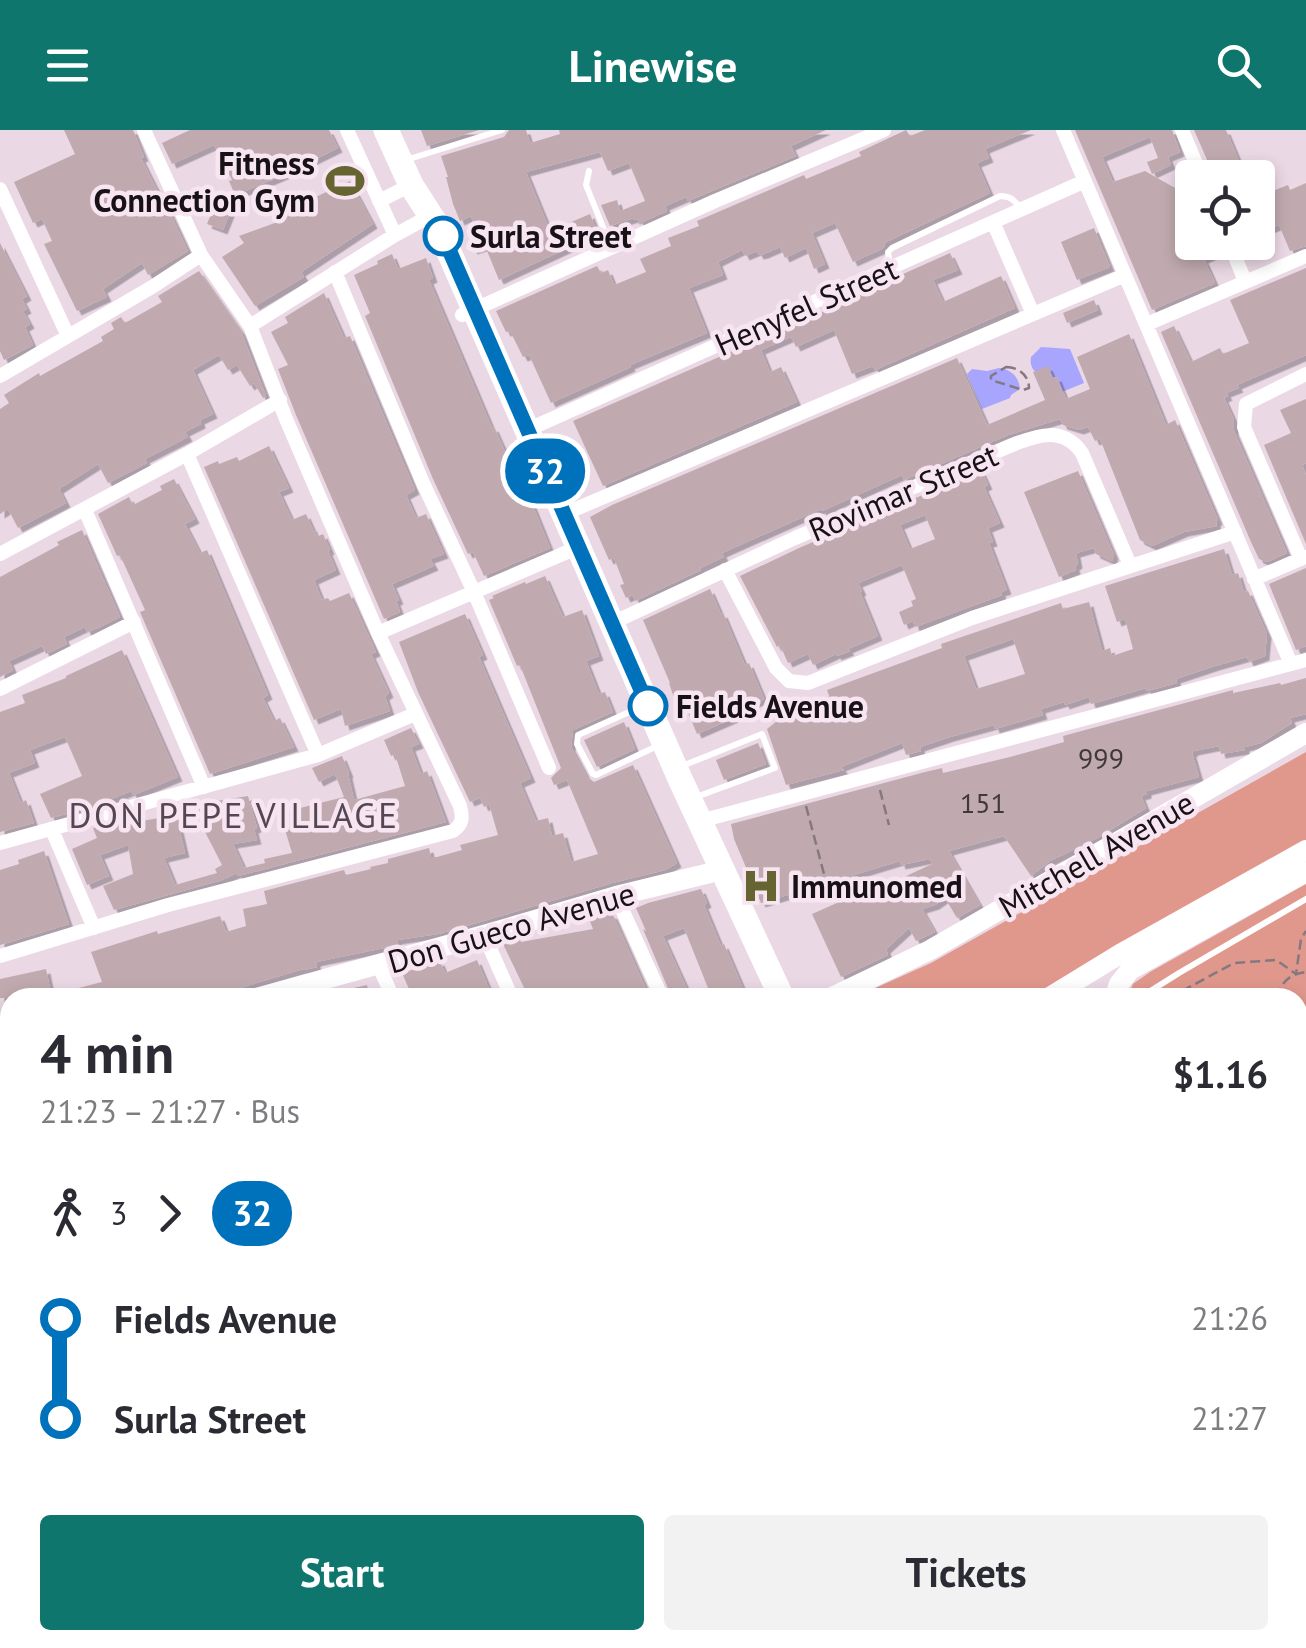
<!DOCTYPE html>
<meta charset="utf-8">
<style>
body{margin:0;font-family:"PT Sans",sans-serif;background:#f2f2f3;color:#2b2b33;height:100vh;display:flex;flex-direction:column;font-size:38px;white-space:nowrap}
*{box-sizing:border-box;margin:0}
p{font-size:32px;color:#7c7c81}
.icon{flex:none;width:55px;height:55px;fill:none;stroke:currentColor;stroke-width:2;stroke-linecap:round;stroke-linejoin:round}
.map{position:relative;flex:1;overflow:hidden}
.details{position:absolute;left:0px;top:858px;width:1308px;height:662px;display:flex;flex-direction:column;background:#fff;border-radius:30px 30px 0 0;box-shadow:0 5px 15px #0003}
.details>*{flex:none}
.badge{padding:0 20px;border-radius:32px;font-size:35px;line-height:65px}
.tools{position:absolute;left:1175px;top:30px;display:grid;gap:20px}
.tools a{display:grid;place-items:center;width:100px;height:100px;border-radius:10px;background:#fff;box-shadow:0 5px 15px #0003;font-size:50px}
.map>.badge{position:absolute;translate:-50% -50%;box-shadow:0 0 0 5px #fff}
.legs{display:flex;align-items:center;gap:15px;height:110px;padding:0 40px;font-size:32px}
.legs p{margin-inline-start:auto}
.summary{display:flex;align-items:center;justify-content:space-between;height:170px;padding:0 40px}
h1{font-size:55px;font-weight:700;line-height:75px}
.cta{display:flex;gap:20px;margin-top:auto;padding:20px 40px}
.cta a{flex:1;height:115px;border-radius:10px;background:#0f766e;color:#fff;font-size:40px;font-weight:700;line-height:115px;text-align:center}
.cta a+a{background:#f2f2f3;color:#2b2b33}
ul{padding:0 40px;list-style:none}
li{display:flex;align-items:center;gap:35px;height:100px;font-size:38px}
li i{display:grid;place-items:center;width:15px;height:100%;margin:0 12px;background:currentColor}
li i::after{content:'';width:25px;height:25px;margin:-12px;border:8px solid;border-radius:50%;background:#fff}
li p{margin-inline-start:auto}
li:first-child i{background:linear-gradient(#0000 50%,currentColor 0)}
li:last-child i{background:linear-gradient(currentColor 50%,#0000 0)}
header{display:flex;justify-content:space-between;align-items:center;height:130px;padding:0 40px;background:#0f766e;color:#fff;font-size:45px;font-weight:700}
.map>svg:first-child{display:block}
</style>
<header><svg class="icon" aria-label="menu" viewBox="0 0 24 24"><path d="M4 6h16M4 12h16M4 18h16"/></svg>Linewise<svg class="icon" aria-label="search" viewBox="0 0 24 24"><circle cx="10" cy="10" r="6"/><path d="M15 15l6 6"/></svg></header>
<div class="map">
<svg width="1306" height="1518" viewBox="0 0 1306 1518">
<defs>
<filter id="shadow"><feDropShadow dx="4.5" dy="4.5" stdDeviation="0" flood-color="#0004"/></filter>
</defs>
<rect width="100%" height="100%" fill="#ebd8e5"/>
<path fill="#e0988d" d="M1306 622V717L1035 867 853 868 931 833Z
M1306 754V1003L1298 1007V868H1127L1133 854 1150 842Z"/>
<path fill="#a7a5fe" d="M1041 217 1070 219 1084 253 1062 262 1057 247C1044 249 1028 243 1031 227Z
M999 238C1011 239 1019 247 1020 259L1011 265 1010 268 982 279 967 244 972 239 987 241Z"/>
<path fill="#c0aaaf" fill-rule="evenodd" filter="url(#shadow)" d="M64 0H133L144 27 141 28 160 66H162L188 121 148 145 142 133 103 159 107 167 77 181 44 114 52 111 42 89 33 93 14 52 75 24Z
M190 0H329L338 18 279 47 235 65 229 51 232 50 214 15 172 34 162 13Z
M421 0H479L427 16Z
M509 0H526L530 13 560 4 559 0H826L791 16 796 26 688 71 686 67 665 76 667 81 640 93 638 89 635 90 634 88 610 96 601 75 617 70 620 81 645 71 629 33 608 41 600 22 526 42 550 101 590 84 598 104 499 150 485 116 473 120 470 110 479 106 471 86 460 91 453 74 446 47H448L441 26 504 7Z
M906 0 910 6 925 0H1031L985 19 989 28 977 33 990 63 884 113 885 115 882 119 853 132 835 93 812 103 825 134 814 139 806 118 785 128 780 117 764 124 759 125 757 121 745 126 742 120 718 132 723 145 689 158 707 203 630 235 631 237 551 273 529 225 523 227 510 201 506 202 496 181 597 136 601 143 608 140 614 155 646 142 640 129 671 116 668 108 699 96 697 91 804 45 806 49 861 26 859 22Z
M1075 0H1172L1180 22 1168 27 1171 35 1152 44 1147 32 1158 28 1150 7 1102 27 1113 52 1145 41 1175 58 1185 55 1189 66 1192 65V112H1208L1213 125 1204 129 1215 153 1152 180Z
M1194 0H1226L1246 48H1215Z
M350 51 373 94 301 142 304 147 255 176 222 127 244 113 239 106 283 90 279 84Z
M1306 53V116L1290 121 1279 95 1267 100 1265 96 1258 99V67L1288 55 1290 60Z
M217 69 233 75 223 100 207 94Z
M1094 98 1110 137 1077 150 1061 112Z
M0 113 27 166 22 169 27 179 23 181 30 194 25 197 33 215 4 230 0 221Z
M950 123 958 140 933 150 943 172 1001 146 1015 178 875 240 873 236 852 244 834 200 796 217 791 207 761 220 770 242 781 237 797 272 603 356 573 291 826 180 825 179Z
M392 124 398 139 426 128 433 148 429 150 492 298 494 297 507 326 509 325 528 372 531 371 550 418 484 446 473 422 468 424 433 349 365 186 370 183 354 145 378 134 377 131Z
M1306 138V225L1237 255 1239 258 1226 263 1228 266 1224 268 1234 290V301L1287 423 1267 432 1259 429 1251 412 1161 202 1174 196 1191 232 1220 218 1223 224 1249 213 1230 170Z
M199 141 241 201 266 266 263 268 254 253 250 256 237 235 228 240 219 225 193 240 213 284 200 290 201 294 185 302 188 307 145 329 147 333 108 353 98 334 59 359 66 373 18 398 8 379 0 384V279L9 273 4 265 39 243 40 246 103 211 101 207 114 199 111 193 121 187 125 193 162 172 158 166Z
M324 163 344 208 350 206 415 360 406 365 416 388 426 384 444 424 430 429 434 436 392 454 399 470 396 471 400 482 384 489 296 285 278 239 288 235 271 202 288 193 285 187Z
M1094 170 1098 180 1067 193 1063 183Z
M1129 204 1166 295 1175 290 1218 390 1216 392 1217 396 1184 402 1152 416 1140 410 1100 309 1095 311 1088 297 1079 300 1063 295 1060 289 1008 305 904 350 902 345 822 381 821 379 722 423 724 427 700 438 701 440 635 471 633 465 626 468 620 455 624 454 614 428 609 430 590 387 612 375 957 228 987 295 1045 270 1033 242 1048 236 1053 248 1057 247 1066 269 1090 259 1077 227Z
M1306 269V333L1302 335 1306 345V414L1264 315 1291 303 1280 280Z
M269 316 289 358 279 362 292 390 306 384 314 402 317 401 319 406 323 404 330 420 328 421 336 440 314 450 322 470 328 468 330 471 349 463 376 522 371 524 389 563 385 566 390 581 345 596 341 579 314 590 204 337 218 331 219 334 237 327 239 331Z
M981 340 988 355 984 357 1000 393 988 398 993 412 989 413 1007 460 1001 462 1002 465 915 497 913 491 904 495 899 482 913 476 911 471 916 469 902 435 858 453 862 461 860 462 878 506 848 519 850 521 837 526 836 524 813 535 808 524 788 533 780 515 777 517 740 446 799 418ZM925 385 935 409 910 419 900 395Z
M1078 341 1114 425 1112 431 1096 424 1094 418 1076 423 1078 434 1075 436 1076 440 1059 447 1024 362Z
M174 349 195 389 185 394 200 423 207 420 268 565 263 568 274 591 280 588 294 617 210 644 140 482 145 480 120 425 117 426 98 384 129 367 133 375 162 360 160 356Z
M82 400 120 487 98 498 87 502 85 497 64 507 67 514 46 524 42 516 9 531 13 540 0 547V447L59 415 57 412Z
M1224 419 1232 445 1238 443 1244 462 1248 461 1267 504 1265 526 1249 532 1247 527 1215 536 1176 549 1177 553 1147 561 1146 558 1091 574 1089 567 1065 575 1064 572 1041 579 1043 585 995 599 994 595 950 607 920 617 921 621 906 625 902 613 841 637 844 640 786 655 767 599 777 591 776 580 788 574 792 575 802 571 811 580 830 568 827 560 942 518 941 514 1061 473 1063 479 1089 472 1102 521 1110 518 1112 526 1133 519 1125 489 1117 492 1105 456ZM1013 509 1025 544 976 559 964 526Z
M1306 438V516L1296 520 1269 454Z
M545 446 563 487 582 480 599 526 586 531 599 564 605 562 613 582 573 600 571 617 587 647 594 652 633 635 677 733 665 740 612 753 480 792 438 804 397 810 398 815 316 832 317 837 304 840 303 839 207 868H59V863L102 852 91 822 157 801 158 804 220 786 226 802 246 796 243 779 267 774 264 761 344 740 346 745 371 739 370 737 388 733V729L429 718 431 727H437L462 720 460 715 498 705 489 674 484 677 480 668 470 672 418 562 399 512 465 484 483 525 479 527 531 648 520 653 536 691 548 688 552 706 563 703 571 732 598 724 567 650 554 655 551 648 561 638 520 535 517 536 489 470 494 468 492 466 525 452 526 454Z
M710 459 721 484 723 483 745 535 749 533 764 569 732 583 734 588 697 604 682 568 675 571 669 553H670L643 490Z
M122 520 178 647 136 664 133 665 131 661 109 670 110 672 51 688 40 664 82 646 65 607 30 620 35 633 9 643 21 673 26 670 34 693 0 702V582L25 573 22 565 66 548V546Z
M1306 548V584L1290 588 1292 593 1261 613 1245 617V620L1221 624 1219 616 1194 621 1192 623 1199 647 1147 661V664L1141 666 1146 678 1099 707 1050 731 1031 746 1004 706 949 721 980 775 957 788 945 768 935 775 922 779 935 802 916 811 909 798 886 819 888 825 841 847 812 784 839 772 909 756 904 747 932 734 930 729 901 735 900 731 761 773 734 709 731 694 925 642 942 638 943 643 1010 627 1064 612 1063 606 1233 560V563L1280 553 1281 555Z
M624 592 635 619 597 637 584 610Z
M411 598 419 614 411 617 421 644 427 641 446 692 238 746 237 743 222 750 114 780 103 756 133 744 128 715 100 725 109 746 87 755 72 719 97 708 93 698 117 692 119 695 176 685 185 723 164 728 175 755 217 743 215 739 222 735 204 700 198 674 248 666 257 698 254 699 257 710 233 714 244 738 265 733 264 729 292 723 280 683 344 667 335 644 319 652 312 638 342 626 349 643 348 644 354 670 405 656 395 624 391 626 384 610Z
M758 613 766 634 724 650 716 630Z
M44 721 69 794 0 815V740L19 734 18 730Z
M701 759 707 773 704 775 721 816 724 814 747 868H712L684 798 663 806 691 868H672L643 799 646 801 636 778 648 773Z
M608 783 613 785 650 868H529L503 814 520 809 521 812 593 799 589 789Z
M477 830 493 868H413L402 843 440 831 445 843Z
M46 839 52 868H0V849Z
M367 855 370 868H332L331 863Z"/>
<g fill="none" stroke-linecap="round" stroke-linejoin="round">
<path stroke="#857881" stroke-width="2.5" stroke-dasharray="10 5" stroke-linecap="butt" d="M1006 237C1018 237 1029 245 1029 258L1023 260 991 250V246Z
M880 660 889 695
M806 676 824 744
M1169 868 1234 833 1276 830 1296 844 1301 809 1306 801
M1278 868C1280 852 1290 844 1306 842
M1298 895 1306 896
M1298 970 1306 961"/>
<path stroke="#fff" stroke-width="6" d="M406 30 502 0
M589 41 586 55 611 117
M890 137 888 122 892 118 1000 66C1011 66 1014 70 1021 79
M636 579 578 605 577 614 593 644 596 645 653 618
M682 636 762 604 775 638 696 667
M1146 868 1152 860 1179 843 1306 769
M1298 1012 1306 1008"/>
<path stroke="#fff" stroke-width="14" d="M347 0 395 105
M1063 0 1291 534
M1182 0 1202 48
M0 59 68 206
M379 71 411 55
M993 92 1033 184
M1229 112 1245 151
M335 142 423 353 474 462 549 638
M462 185 715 71 884 0
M1147 194 1306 126
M250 196 395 105 419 92
M0 246 152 157 201 125
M527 300 1085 51
M187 324 318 625
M85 380 204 657
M564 384 1125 145
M0 424 187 324 280 270
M1301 429 1244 297 1246 274 1306 244
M725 440 776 538 789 551 808 553 972 488 1235 402
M1254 449 1305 427
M612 493 795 408 1012 315C1038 305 1063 296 1082 323L1130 435
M378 503 579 417
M0 559 134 492
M700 691 1306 530
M52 700 94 798
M0 713 318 625 415 584
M616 766 662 868
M484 805 512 868
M0 826 168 775 453 701C463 694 463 687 460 676L378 503 286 289 250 196 201 125 144 0
M378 834 393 868
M0 1046 10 1068
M1298 1176 1306 1171
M0 1284 10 1310
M1298 1296 1306 1291
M1298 1472H1306
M90 1510 93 1518
M208 1510 211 1518
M443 1510 446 1518
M561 1510 564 1518
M677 1510 681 1518
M798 1510 802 1518
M953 1510 957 1518
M2 1518 18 1510
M317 1518 334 1510"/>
<path stroke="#fff" stroke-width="20" d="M256 868 484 805 616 766 710 743
M830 868 930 820 1306 603
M0 937 10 934
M1298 1041 1306 1036"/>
<path stroke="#fff" stroke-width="20" d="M1048 868 1120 824 1306 720
M1114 868 1119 854 1130 840 1306 742"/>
<path stroke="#fff" stroke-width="25" d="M386 0 411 55 438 97 681 651 782 868
M1063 1510 1066 1518"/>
</g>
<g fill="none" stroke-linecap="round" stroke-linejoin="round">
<g stroke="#fff" stroke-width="22">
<path id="line-1" d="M443 106 648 576"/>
</g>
<use href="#line-1" stroke="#0072bc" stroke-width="15"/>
</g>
<defs>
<g id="stadium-bare" transform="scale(3)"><path d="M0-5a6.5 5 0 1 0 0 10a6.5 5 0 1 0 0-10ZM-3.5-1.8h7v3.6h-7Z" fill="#666431" stroke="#f8e5f2" stroke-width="2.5" paint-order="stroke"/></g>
<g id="hospital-bare" transform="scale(3)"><path d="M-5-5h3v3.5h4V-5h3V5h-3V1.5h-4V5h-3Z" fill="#666431" stroke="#f8e5f2" stroke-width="2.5" paint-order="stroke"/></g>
</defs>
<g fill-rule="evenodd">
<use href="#stadium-bare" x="345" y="51"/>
<use href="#hospital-bare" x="761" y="756"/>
</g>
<g fill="#fff" stroke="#0072bc" stroke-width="5">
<circle cx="443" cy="106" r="18"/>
<circle cx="648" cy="576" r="18"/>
</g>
<g text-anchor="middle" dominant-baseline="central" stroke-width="9" stroke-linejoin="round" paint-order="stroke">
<g font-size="28" fill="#42383c">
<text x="1101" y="627">999</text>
<text x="983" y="672">151</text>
</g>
<g font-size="32" font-weight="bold" fill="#181216" stroke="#f8e5f2" text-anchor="end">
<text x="315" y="33">Fitness<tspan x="315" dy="37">Connection Gym</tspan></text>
<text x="791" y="756" text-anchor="start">Immunomed</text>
</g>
<g font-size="32" font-weight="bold" fill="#181216" stroke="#f8e5f2" text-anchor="start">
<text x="470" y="106">Surla Street</text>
<text x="676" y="576">Fields Avenue</text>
</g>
<g font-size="32" fill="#181216" stroke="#f8e5f2">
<text transform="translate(806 176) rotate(-24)">Henyfel Street</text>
<text transform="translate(903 362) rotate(-23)">Rovimar Street</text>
<text transform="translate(1096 724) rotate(-30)">Mitchell Avenue</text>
<text transform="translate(511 797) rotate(-16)">Don Gueco Avenue</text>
</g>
<g font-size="35" letter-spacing="2.5" fill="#554651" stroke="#f8e5f2">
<text x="234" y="685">DON PEPE VILLAGE</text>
</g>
</g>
</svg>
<div class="tools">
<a><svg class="icon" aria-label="locate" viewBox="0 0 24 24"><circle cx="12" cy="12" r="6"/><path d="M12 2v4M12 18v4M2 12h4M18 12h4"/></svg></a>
</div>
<b class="badge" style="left:545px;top:341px;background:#0072bc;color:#fff">32</b>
<section class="details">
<div class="summary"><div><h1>4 min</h1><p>21:23 – 21:27 · Bus</p></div><b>$1.16</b></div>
<div class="legs"><svg class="icon" aria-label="walk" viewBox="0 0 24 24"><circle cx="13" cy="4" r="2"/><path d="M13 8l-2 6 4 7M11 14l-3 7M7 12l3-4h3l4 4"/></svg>3<svg class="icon" aria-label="forward" viewBox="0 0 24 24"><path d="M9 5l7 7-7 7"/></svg><b class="badge" style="background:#0072bc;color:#fff">32</b></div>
<ul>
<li><i style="color:#0072bc"></i><b>Fields Avenue</b><p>21:26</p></li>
<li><i style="color:#0072bc"></i><b>Surla Street</b><p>21:27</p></li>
</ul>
<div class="cta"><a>Start</a><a>Tickets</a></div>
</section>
</div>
